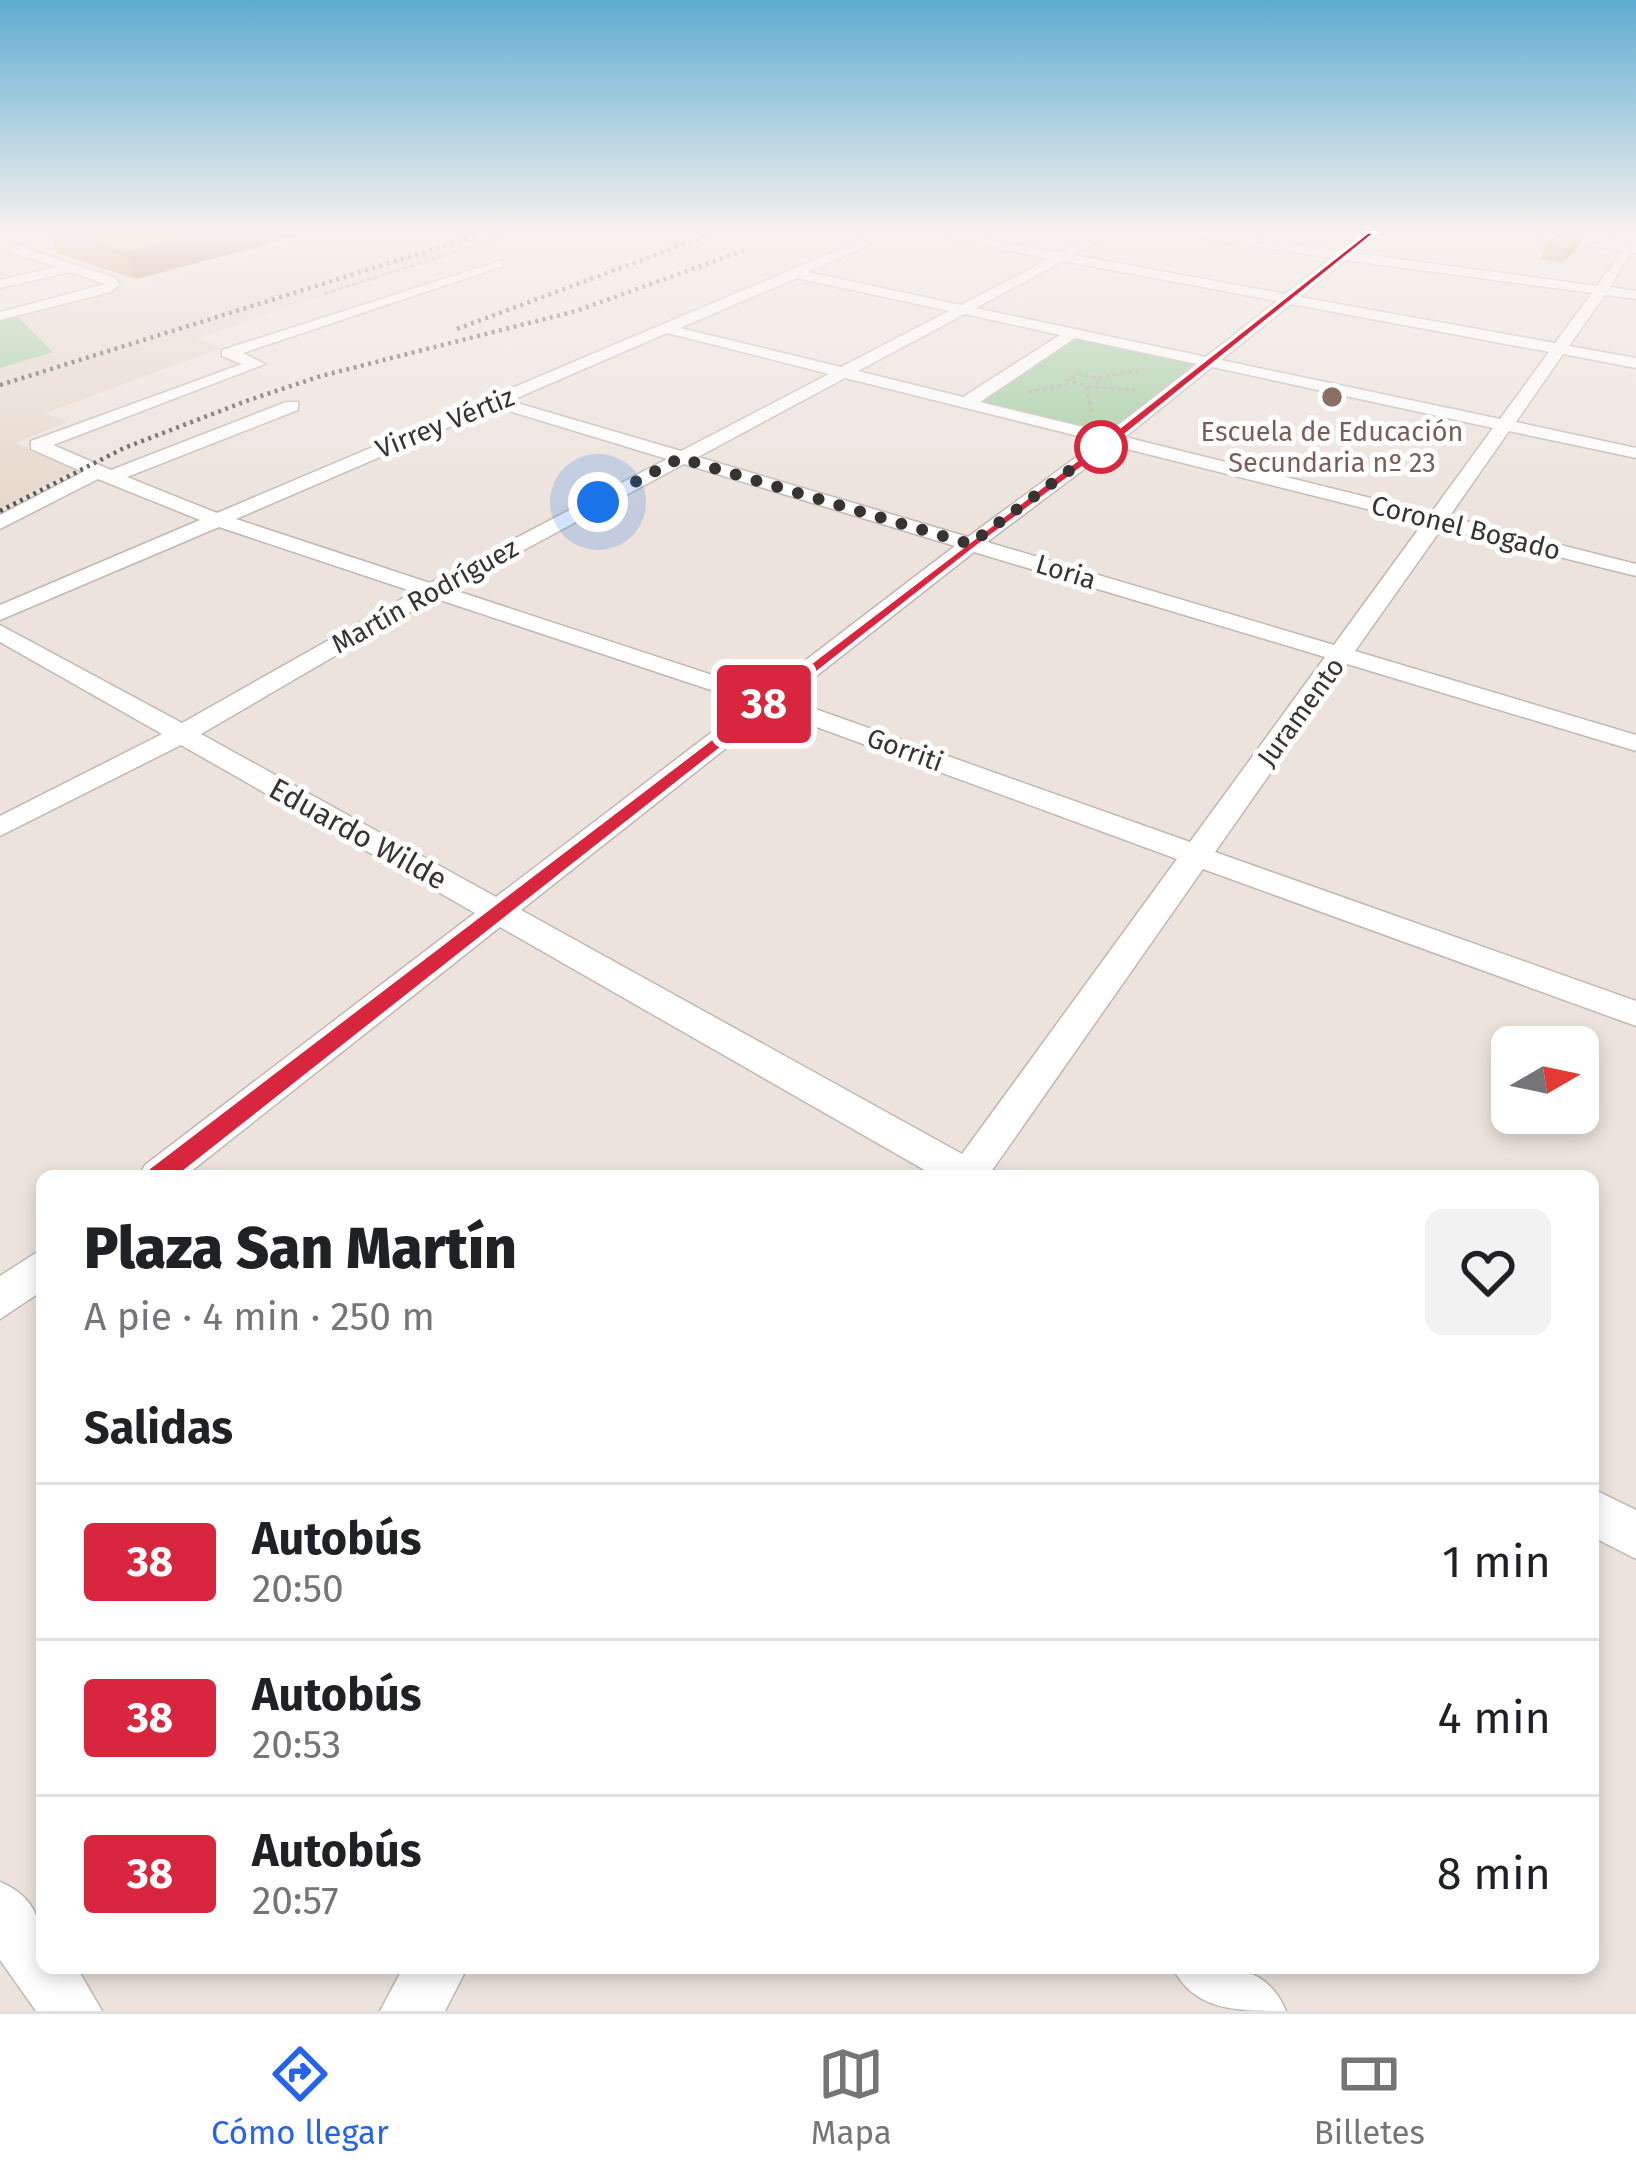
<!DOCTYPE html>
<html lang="es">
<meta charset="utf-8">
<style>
body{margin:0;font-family:"Fira Sans",sans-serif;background:#f2f2f2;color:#202124;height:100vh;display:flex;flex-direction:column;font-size:45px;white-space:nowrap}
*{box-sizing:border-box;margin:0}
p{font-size:39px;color:#757577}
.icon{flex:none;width:66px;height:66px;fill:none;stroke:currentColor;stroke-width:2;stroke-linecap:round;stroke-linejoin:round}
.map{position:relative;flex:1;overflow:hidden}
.side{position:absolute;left:36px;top:1170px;width:1563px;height:804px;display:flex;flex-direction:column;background:#fff;border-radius:18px;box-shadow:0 6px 18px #0003}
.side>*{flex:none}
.badge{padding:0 24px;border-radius:9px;font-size:42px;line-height:78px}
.needle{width:78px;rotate:81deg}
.fabs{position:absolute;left:1491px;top:1026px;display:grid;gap:24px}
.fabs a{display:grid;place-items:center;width:108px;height:108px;border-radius:18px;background:#fff;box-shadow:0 6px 18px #0003;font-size:60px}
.you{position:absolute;width:60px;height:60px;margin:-30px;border:9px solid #fff;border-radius:50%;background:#1a73e8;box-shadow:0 0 0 18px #1a73e833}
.map>.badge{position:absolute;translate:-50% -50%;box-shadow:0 0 0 6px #fff}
h2{padding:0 48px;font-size:45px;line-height:108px}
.round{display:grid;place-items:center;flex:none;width:126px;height:126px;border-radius:18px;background:#f2f2f2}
.summary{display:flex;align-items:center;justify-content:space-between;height:204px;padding:0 48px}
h1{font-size:57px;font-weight:800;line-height:90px}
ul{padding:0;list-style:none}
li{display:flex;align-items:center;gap:36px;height:156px;padding:0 48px;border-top:3px solid #e0e0e0}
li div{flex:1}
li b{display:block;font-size:45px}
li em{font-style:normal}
li .badge{min-width:132px;font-weight:700;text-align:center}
.tabs{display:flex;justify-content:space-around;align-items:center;height:168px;border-top:3px solid #e0e0e0;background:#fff;font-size:33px;color:#757577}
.tabs a{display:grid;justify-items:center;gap:6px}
.tabs .on{color:#2563eb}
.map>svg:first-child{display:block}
</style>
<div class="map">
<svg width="1636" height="2011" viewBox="0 0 1636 2011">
<rect width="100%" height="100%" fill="#ede3dc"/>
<path fill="#e6d7cb" d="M340 233H510L197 338 221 348 45 413 67 422 15 443 77 468 0 510V318Z"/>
<path fill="#9dcc9d" d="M16 315 53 352 0 368V319Z
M1079 335 1198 361 1109 432 980 401Z"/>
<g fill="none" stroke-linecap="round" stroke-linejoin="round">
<g stroke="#c1b7b1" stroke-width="3">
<path id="minor" d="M878 233H895L808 272 961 305 1049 259 925 233H953L1060 253 1097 233H1113L1074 255 1285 294 1332 258 1169 233H1205L1340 251 1363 233H1377L1354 253 1597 286 1627 244H1636L1610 287 1636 291V299L1605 295 1569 346 1636 358V368L1563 354 1516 422 1636 448V458L1509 431 1449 517 1636 564V576L1442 528 1355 651 1636 735V751L1347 664 1215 852 1636 1001V1026L1203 869 988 1176H935L500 927 185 1176H139L145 1165 475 913 181 745 0 836V816L162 734 0 642V625L182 723 414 592 219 527 0 620V605L200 520 98 479 0 529V515L83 472 31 449V441L242 364 222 356V350L503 260V266L243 353 265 364 53 445 111 470 286 402H298V410L127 477 217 513ZM1345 260 1592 293 1555 343 1300 297ZM1063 261 1277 301 1206 357 976 308ZM797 278 949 311 841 367 680 328ZM1291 304 1549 352 1500 419 1221 360ZM965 314 1060 335 963 397 858 371ZM667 333 829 374 681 451 510 401ZM1075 338 1197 364 1108 433 980 402ZM1212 367 1493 428 1431 513 1125 437ZM845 378 1098 441 968 537 698 457ZM496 407 667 459 430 583 236 519ZM1115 446 1423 523 1334 645 987 542ZM684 464 955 546 764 692 451 589ZM974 552 1325 657 1190 842 787 699ZM434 598 750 703 496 897 201 734ZM773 711 1177 859 962 1154 521 910Z
M13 244 116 278 120 285 110 292 0 320V312L105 284 70 272 0 288V280L56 267 8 251Z
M42 1249V1291L0 1319V1276Z
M1593 1489 1636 1510V1559L1593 1537Z
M0 1882C41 1899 42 1928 42 1968H77L102 2011H36L0 1960Z
M403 1968H467L445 2011H380Z
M1173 1968C1221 1968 1264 1959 1286 2011 1237 2011 1194 2011 1173 1968Z"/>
</g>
<g stroke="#c1b7b1" stroke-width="3">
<path id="major" d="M1508 233H1556L1636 243V253Z"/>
</g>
<path stroke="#b1a9a3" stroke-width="3" stroke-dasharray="4.5 3" stroke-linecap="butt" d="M324 294 514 233
M1098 378 1141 370
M1098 384V378L1079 374 1067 380 1090 387 1135 390
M1086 386 1092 412
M1028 392 1068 384"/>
<use href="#minor" fill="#fff" fill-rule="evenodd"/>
<use href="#major" fill="#fff" fill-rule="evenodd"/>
<path stroke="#504c48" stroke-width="4.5" stroke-dasharray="3 4.5" stroke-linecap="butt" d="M457 329 714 233
M0 385 485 233
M0 511 124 448 249 400 321 376 576 311 745 250"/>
</g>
<path fill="#d38c58" d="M48 233H309L136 279 57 253Z
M1545 247H1578L1562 263 1540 259Z"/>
<path fill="#ac7247" d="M208 233H309L136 279 126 254Z
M1584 234 1578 247 1562 263 1567 250Z"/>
<path fill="#f5a366" stroke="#ac7247" stroke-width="3" d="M61 233H208L126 254Z
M1560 233H1576L1584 234 1567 250 1545 247Z"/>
<linearGradient id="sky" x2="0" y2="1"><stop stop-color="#5eacd1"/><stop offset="0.45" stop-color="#f7f2ef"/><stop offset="1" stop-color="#f7f2ef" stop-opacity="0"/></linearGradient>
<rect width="1636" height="515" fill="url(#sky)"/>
<path fill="#d7263d" stroke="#fff" stroke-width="3" d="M1368 232 1375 233 1115 443 976 547 168 1184H149L145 1176 149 1168 1106 438Z"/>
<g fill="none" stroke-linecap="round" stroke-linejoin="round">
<path stroke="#363330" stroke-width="12" stroke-dasharray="0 21.6" d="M598 502 680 458 970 544 1101 447"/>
</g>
<circle fill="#8d6e63" stroke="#fff" stroke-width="4.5" cx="1332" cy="397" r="12"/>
<circle fill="#fff" stroke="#d7263d" stroke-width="6" cx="1101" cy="447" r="24"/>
<g text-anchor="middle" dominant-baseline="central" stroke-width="10" stroke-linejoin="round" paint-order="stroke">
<g font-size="27" fill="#363330" stroke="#fff">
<text transform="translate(445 423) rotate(-22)">Virrey Vértiz</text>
<text transform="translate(1466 528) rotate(14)">Coronel Bogado</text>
<text transform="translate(1066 572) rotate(17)">Loria</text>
<text transform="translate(425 596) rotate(-29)">Martín Rodríguez</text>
<text transform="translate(1301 712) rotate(-54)">Juramento</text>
<text transform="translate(905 750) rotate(20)">Gorriti</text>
</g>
<g font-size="27" fill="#785e54" stroke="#fff">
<text x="1332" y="432">Escuela de Educación<tspan x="1332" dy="31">Secundaria nº 23</tspan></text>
</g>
<g font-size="30" fill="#363330" stroke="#fff">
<text transform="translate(358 834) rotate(29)">Eduardo Wilde</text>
</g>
</g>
</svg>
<div class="fabs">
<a><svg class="needle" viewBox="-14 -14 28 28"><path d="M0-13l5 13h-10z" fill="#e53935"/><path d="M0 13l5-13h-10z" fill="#757577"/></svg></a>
</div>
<div class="you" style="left:598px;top:502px"></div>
<b class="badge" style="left:764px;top:704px;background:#d7263d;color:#fff">38</b>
<section class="side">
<div class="summary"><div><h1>Plaza San Martín</h1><p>A pie · 4 min · 250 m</p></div><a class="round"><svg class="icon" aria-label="heart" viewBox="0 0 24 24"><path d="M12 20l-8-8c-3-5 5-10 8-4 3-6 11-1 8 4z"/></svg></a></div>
<h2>Salidas</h2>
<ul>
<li><span class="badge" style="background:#d7263d;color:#fff">38</span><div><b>Autobús</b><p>20:50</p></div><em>1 min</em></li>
<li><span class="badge" style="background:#d7263d;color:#fff">38</span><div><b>Autobús</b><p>20:53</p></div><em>4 min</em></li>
<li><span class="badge" style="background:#d7263d;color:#fff">38</span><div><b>Autobús</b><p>20:57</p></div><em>8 min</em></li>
</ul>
</section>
</div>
<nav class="tabs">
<a class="on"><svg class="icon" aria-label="directions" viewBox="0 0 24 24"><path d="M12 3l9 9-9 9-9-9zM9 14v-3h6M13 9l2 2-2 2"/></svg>Cómo llegar</a>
<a><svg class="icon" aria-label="map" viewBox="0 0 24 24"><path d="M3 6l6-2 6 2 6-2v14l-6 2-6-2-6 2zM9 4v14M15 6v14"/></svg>Mapa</a>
<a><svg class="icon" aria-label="tickets" viewBox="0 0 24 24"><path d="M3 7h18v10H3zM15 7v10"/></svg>Billetes</a>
</nav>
